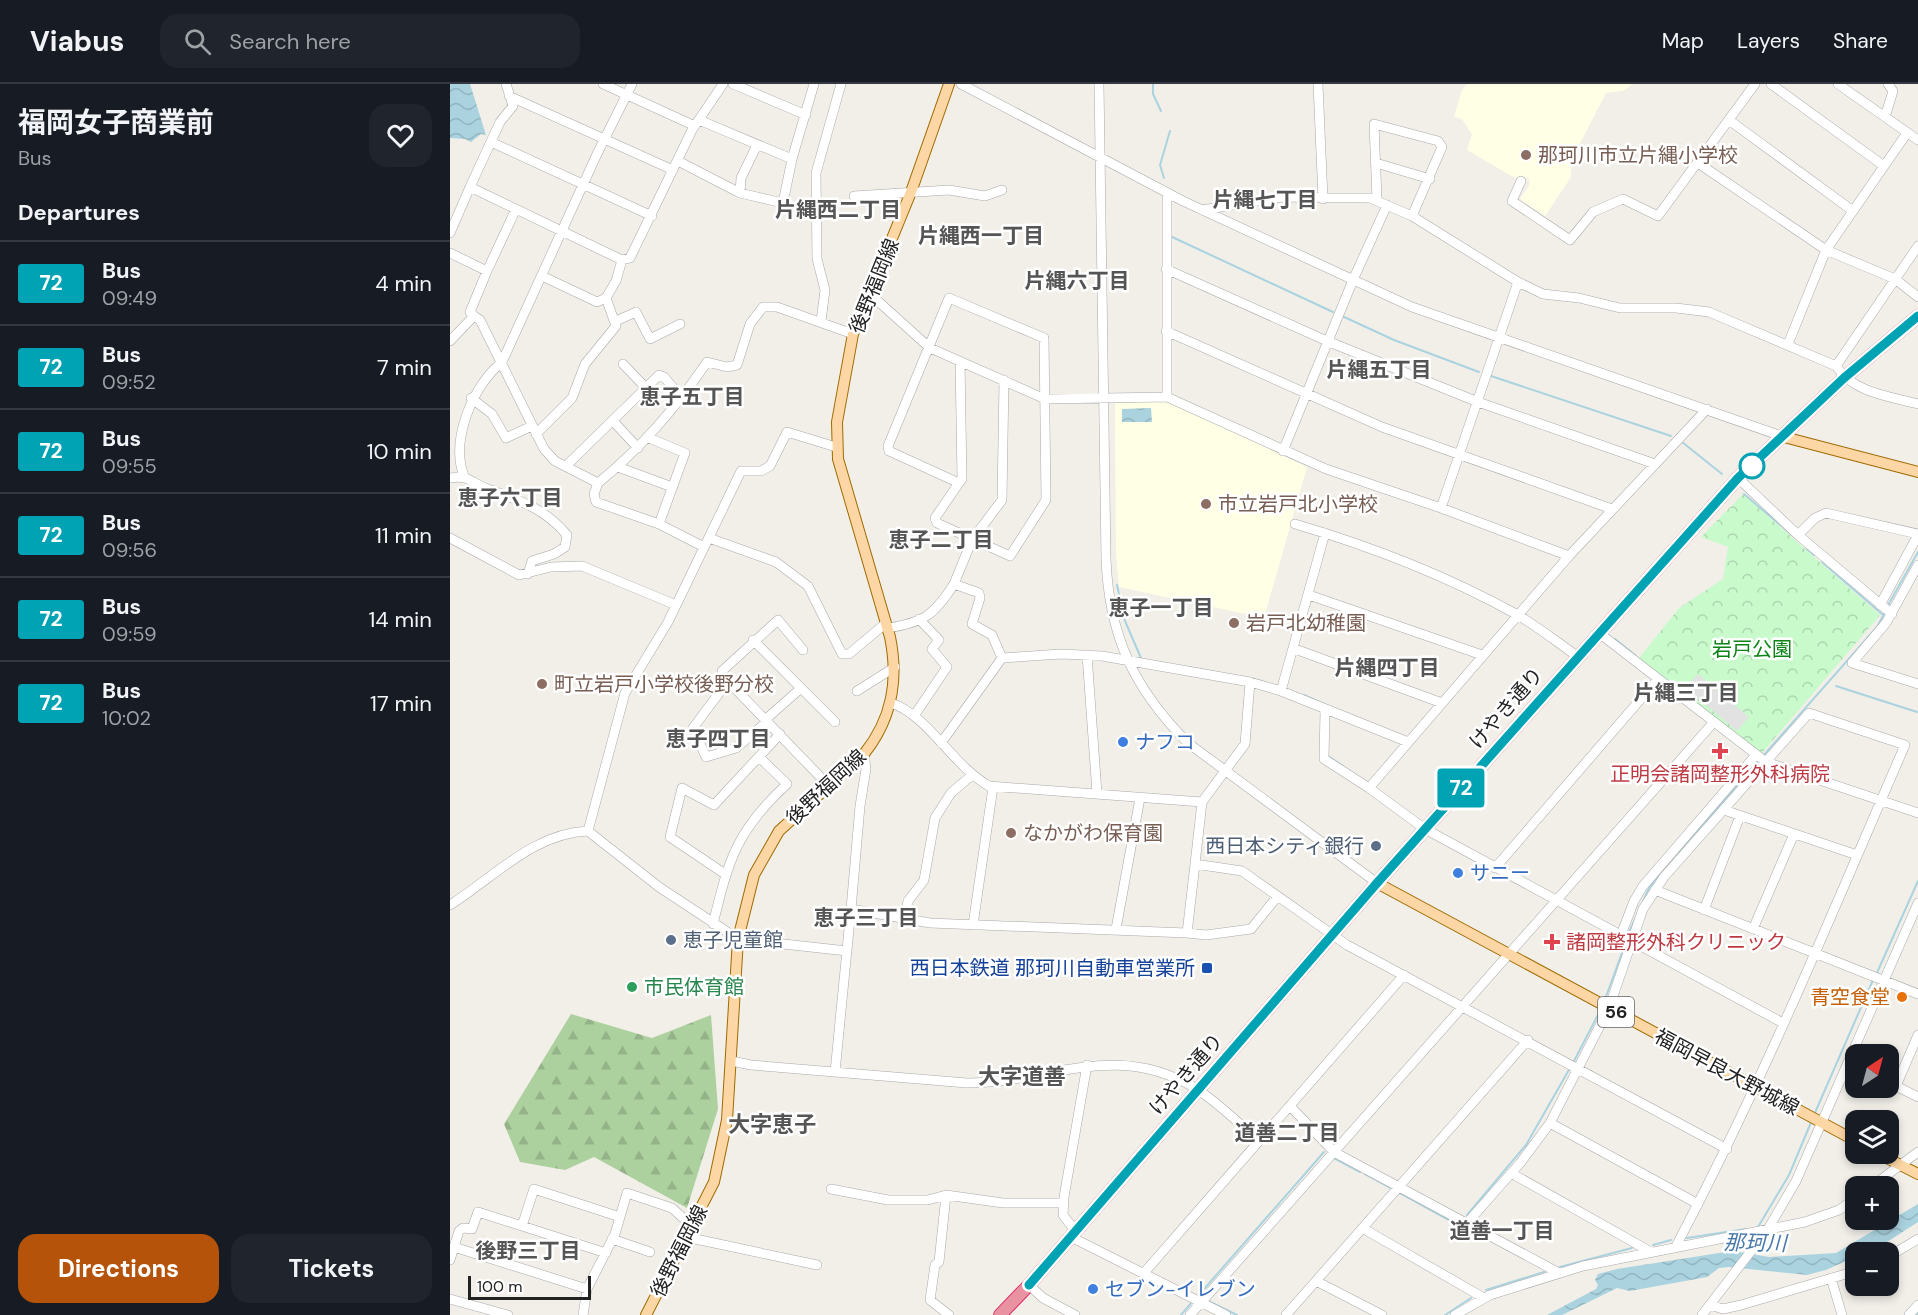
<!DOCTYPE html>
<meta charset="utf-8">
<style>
body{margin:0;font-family:"DM Sans","Noto Sans JP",sans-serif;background:#20242c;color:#f1f3f6;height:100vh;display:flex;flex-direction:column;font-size:22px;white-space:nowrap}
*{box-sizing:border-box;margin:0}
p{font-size:20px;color:#9ea1a6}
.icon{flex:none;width:33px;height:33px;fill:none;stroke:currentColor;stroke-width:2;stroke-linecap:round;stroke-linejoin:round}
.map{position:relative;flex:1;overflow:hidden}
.side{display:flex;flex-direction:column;background:#171b24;width:450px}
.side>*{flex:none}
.badge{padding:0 12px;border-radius:4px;font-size:21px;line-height:39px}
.needle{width:39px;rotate:36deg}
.controls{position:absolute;left:1395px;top:960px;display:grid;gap:12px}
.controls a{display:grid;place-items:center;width:54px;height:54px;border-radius:12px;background:#171b24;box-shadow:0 3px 9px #0003;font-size:30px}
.scale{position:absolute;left:18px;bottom:15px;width:123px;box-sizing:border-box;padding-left:6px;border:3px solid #222;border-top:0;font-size:16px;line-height:21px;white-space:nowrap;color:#222;-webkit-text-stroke:4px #fff;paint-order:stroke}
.map>.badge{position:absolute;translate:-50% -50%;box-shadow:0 0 0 3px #fff}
h2{padding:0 18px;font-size:22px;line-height:54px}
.round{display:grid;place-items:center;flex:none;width:63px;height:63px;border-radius:18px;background:#20242c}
.overview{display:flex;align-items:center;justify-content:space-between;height:102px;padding:0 18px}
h1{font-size:28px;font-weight:700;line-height:45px}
.button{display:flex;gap:12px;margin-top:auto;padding:12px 18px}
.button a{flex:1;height:69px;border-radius:18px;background:#b45309;color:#fff;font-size:24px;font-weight:700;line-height:69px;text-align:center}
.button a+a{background:#20242c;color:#f1f3f6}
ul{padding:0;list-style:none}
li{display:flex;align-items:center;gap:18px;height:84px;padding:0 18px;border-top:2px solid #363941}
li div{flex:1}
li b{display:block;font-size:22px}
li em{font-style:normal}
li .badge{min-width:66px;font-weight:700;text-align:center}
header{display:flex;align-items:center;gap:36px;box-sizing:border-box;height:84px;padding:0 30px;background:#171b24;border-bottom:2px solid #363941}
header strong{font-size:28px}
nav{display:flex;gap:33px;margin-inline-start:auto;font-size:21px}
.search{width:420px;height:54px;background:#20242c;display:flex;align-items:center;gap:15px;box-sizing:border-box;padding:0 21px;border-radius:18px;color:#9ea1a6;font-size:22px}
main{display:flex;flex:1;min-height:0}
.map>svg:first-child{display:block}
</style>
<header>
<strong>Viabus</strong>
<div class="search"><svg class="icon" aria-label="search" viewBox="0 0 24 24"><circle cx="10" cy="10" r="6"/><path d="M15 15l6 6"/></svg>Search here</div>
<nav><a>Map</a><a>Layers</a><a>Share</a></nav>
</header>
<main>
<section class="side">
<div class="overview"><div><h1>福岡女子商業前</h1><p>Bus</p></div><a class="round"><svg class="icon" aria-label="heart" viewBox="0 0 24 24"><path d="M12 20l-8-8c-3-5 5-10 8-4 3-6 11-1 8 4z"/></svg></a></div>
<h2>Departures</h2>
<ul>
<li><span class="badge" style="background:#00a3b4;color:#fff">72</span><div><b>Bus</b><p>09:49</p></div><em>4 min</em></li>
<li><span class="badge" style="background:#00a3b4;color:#fff">72</span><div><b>Bus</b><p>09:52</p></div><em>7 min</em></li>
<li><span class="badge" style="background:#00a3b4;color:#fff">72</span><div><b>Bus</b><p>09:55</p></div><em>10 min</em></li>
<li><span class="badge" style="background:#00a3b4;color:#fff">72</span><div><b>Bus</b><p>09:56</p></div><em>11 min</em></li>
<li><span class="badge" style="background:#00a3b4;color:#fff">72</span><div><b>Bus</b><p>09:59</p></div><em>14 min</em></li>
<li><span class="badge" style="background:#00a3b4;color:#fff">72</span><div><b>Bus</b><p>10:02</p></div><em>17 min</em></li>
</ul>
<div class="button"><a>Directions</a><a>Tickets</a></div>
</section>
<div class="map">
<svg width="1468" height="1231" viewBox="0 0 1468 1231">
<defs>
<pattern id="forest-firs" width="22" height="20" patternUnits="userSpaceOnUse" patternTransform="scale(1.5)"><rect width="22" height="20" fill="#add19e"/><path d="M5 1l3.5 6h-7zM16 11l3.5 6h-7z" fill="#95b388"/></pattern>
<pattern id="park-crowns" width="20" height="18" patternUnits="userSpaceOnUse" patternTransform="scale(1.5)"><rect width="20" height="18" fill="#c8facc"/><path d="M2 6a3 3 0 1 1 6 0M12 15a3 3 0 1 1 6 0" fill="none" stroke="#acd6af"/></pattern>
<pattern id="water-waves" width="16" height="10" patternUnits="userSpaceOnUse" patternTransform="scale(1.5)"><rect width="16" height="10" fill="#aad3df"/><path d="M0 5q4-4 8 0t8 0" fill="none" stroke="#92b5bf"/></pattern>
</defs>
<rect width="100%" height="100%" fill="#f2efe9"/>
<path fill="#ffffe5" d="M1017 0H1183L1173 7 1156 9 1121 77V93L1095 132 1070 115 1079 102V94H1065L1017 66 1022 50 1012 35 1004 33 1012 6Z
M716 317 857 383 814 534 669 503 666 469 665 319Z"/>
<path fill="url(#forest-firs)" d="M121 930 202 954 261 931 268 1025 237 1124 144 1073 115 1086 70 1078 54 1040Z"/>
<path fill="url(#park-crowns)" d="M1293 410 1430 531 1312 669 1189 574 1229 524 1273 495 1278 463 1251 453Z"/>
<path fill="#e2e2e2" d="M1248 590 1299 633 1287 647 1236 604Z"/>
<path fill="url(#water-waves)" d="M0 0H20L36 51 31 50 21 58 15 55 0 54Z
M701 324 702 338H672V325Z
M1468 1120V1138C1450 1149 1427 1168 1406 1168L1405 1173 1376 1186 1357 1191 1279 1183 1269 1184 1257 1193 1180 1207 1167 1204 1112 1231H1097L1146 1205 1148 1201 1145 1196 1148 1190 1167 1185 1282 1167 1319 1173 1386 1169Z"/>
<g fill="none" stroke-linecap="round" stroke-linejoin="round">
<path stroke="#aad3df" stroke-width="2" d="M703 0V10L711 27
M714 94 710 81 720 47
M720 152 883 228
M892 232 944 256 1029 288
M1041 292 1221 352
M1232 358 1272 390
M1294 410 1342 451
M1357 465 1364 471
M1372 478 1433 531
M667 501 675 537 691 574
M1437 523 1468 468
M1165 555 1186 572
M738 583 812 597
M1386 602 1467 628
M854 611 880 623
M878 672 893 682
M1313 672 1427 543 1435 528
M1177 853 1199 804 1309 676
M1426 891 1468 797
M1154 918 1176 858
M1123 979 1152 923
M1364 1031 1423 896
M882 1073 910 1088
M915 1090 941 1104
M950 1109 1008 1141
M1017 1131 1076 1061 1120 984
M1308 1143 1339 1091 1362 1036
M1237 1154 1296 1145
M1203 1161 1221 1156
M1110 1183 1182 1164
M1036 1206 1094 1188
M747 1213 874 1068
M756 1216 787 1231
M731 1231 743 1217
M995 1231 1021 1214
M1466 1231 1468 1229"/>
<g stroke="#a9a9a9" stroke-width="10">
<path id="minor" d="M153 0 245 42
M283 0 356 31
M511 0 733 117 962 223 1334 353
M649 0 656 475C659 552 684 605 738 659L927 799
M868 0 873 115
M1321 0 1434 82
M1388 0 1468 56
M59 12 223 86
M1435 33 1443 7 1438 0
M249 36 342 75 364 0
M1279 36 1403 127
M41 58 202 132
M307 61 291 94 290 109 333 119 342 75
M228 77 290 109
M926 79 980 95
M1248 79 1376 166 1445 195 1468 213
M1071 97 1062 117 1120 156 1143 128 1173 115 1208 132 1305 0
M20 103 50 38 63 22 56 0
M717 109V313
M404 112 499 106 535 112 552 106
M927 116 924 40 988 57 992 63 962 132
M752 126 832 113 920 114 962 132 1068 198 1093 210 1129 214 1170 224H1226L1259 228 1386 282C1404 309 1438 312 1468 320
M0 149 20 103 172 176 180 174 242 46 273 0
M0 169 37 187 66 125
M716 185 877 257 1028 318 1205 380
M92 192 147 218 156 214
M420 210 480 264 595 315 717 313 876 385 991 424 1119 472
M499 214 594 254 596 416 560 472 487 439 485 434 509 399 439 367 438 362Z
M24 232 20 228 37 187
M166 237 186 228 200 255 230 240
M371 237 375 206 367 175 366 89 391 0
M716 247 932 343 1162 425
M0 257 24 232 30 236 94 365 105 377 148 399 144 410 146 418 209 440 254 463
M1338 260 1376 166 1457 49
M173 280 196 304
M1386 282 1468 162
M21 314 42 330 56 354 82 342
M1257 325 1119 472 919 704 975 745 1333 939
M163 337 188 364
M86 350 122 314 135 280 166 242 156 214 166 197 172 176
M199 354 235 369 209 440
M833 367 903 196 937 121
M116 382 209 291 214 293 232 314
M168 383 222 403
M14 392C0 356 23 301 52 278L147 70 182 0
M0 394C20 391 21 399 38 405 69 416 96 425 117 451L115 463 104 470 82 477 78 490
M1288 394 1348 451 1442 530
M148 399C191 364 226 324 257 278L277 283 287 281 300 240 313 223H327L403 250
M509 399 512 395 510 277
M991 424 1068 198
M845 440C920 462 997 492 1066 530 1087 542 1107 558 1127 572
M1348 451 1365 434 1376 429 1468 450
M0 454 69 491 101 483 132 482 226 521
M259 454 326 478 358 502 392 570H399L436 539
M1468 481 1436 539 1402 579 1468 600
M504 500 522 456 552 416 554 296
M859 511 1032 571
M1430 521 1468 451
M437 544C474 539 485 530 504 500L529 509 530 514 522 540 542 551 552 574
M1149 549 1316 678 1468 729
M303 556 385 638
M845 565 992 619
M353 566 328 536 272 587V591L378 701
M637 571 647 709
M552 574 611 570 652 572 800 598 795 660 752 718 745 780
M278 597 243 644 256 673 286 664 318 637
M800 598 831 607 958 658
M407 607 445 583
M831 607 875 449
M441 619C478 631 503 682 539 702L752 718
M875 627 874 675 919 704
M464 632 497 583 482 565 489 556 469 535
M316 635 350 605
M491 659 552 574
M1274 726 1407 771
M138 747 175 609 218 538 291 387H311L320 382 337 348 386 363
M1045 784 1208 595
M275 790 220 753 232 704 264 721 330 650
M1205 806 1468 910
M827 813 801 845 756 851 737 849 745 780 792 787 897 861 1277 1065
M0 821C44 793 84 749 138 747L209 803 288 855 397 867
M401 825 410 722 416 685 414 670
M1254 826 1290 732
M454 835 458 817 474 796 485 734 501 709 522 691
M263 840C279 775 286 747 337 700L310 674
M523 841 543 703
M666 845 690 714
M1303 845 1344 750
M1171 851 1184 817 1193 802 1305 672
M282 977 301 981 517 999C600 999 664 956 745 1004 768 1018 789 1040 809 1057
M385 988 401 825 480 839 737 849
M1438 998 1468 1013
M1446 1002 1468 951
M840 1022 884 1068 1109 1189
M1100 1039 1248 1120
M1061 1089 1201 1168
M1422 1102 1468 1068
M381 1105 438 1116H478L496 1111 553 1119H614
M496 1111 489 1178 485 1181 480 1216 499 1231
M1018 1138 1071 1078 1100 1039 1159 924 1193 825 1214 793 1359 629 1455 661C1382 829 1312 1000 1226 1162
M914 1145 1034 1214
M626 1148 613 1131 614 1113 637 981
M236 1153 367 1181
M621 1153 776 1231
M162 1155 200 1168
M4 1163 137 1205
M156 1169 72 1142 84 1105 170 1133
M1438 1173 1468 1155
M0 1176 9 1147 13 1144 22 1145 28 1128 72 1142
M693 1190 954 891
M1381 1194 1392 1231
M866 1197 932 1231
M579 1201 593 1214 625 1231
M0 1215 58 1231
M1260 1221 1273 1225 1291 1221 1406 1187
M133 1231 137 1205 165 1150 177 1109 222 1124 242 1142
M740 1231 1263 639
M836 1231 1078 956
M1005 1231 1040 1211 1133 1182 1355 1138 1389 1126 1406 1114
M1252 1231 1318 1145 1346 1097 1468 819
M1459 1231 1468 1221"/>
</g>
<g stroke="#a06b00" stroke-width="12">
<path id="major" d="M1334 353 1468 388
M927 799 1406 1057
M1429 1070 1468 1090
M196 1231 264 1098 277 1036 288 855 304 791 329 747 414 670C442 635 449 597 440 553L388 375 387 338 403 250 461 108 499 0"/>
</g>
<g stroke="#dc2a67" stroke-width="14">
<path id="highway" d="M550 1231 579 1201 927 799 1288 394 1394 294 1468 232"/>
</g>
<use href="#minor" stroke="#fff" stroke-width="9"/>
<use href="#major" stroke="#fcd6a4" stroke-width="10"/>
<use href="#highway" stroke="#e892a2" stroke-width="12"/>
</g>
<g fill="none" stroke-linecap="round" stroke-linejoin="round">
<g stroke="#fff" stroke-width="14">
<path id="line" d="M579 1201 927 799 1288 394 1394 294 1468 232"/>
</g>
<use href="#line" stroke="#00a3b4" stroke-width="9"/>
</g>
<g fill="#8d6e63" stroke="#fff" stroke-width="2">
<circle cx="1076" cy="71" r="6"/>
<circle cx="756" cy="420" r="6"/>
<circle cx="784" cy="539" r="6"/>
<circle cx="92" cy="600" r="6"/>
<circle cx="561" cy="749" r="6"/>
</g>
<circle fill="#fff" stroke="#00a3b4" stroke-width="3" cx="1302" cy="382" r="12"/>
<g fill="#3f7fe0" stroke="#fff" stroke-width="2">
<circle cx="673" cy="658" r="6"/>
<circle cx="1008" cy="789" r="6"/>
<circle cx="643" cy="1205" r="6"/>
</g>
<g fill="#e0444e" stroke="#fff" stroke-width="2">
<path d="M1267 658h6v6h6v6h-6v6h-6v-6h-6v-6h6z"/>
<path d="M1099 849h6v6h6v6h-6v6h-6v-6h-6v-6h6z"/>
</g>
<g fill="#5c6f8a" stroke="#fff" stroke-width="2">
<circle cx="926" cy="762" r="6"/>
<circle cx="221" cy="856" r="6"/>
</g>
<rect fill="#1a4fb4" stroke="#fff" stroke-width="2" x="751" y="878" width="12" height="12" rx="3"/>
<circle fill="#2e9e5b" stroke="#fff" stroke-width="2" cx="182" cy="903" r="6"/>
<circle fill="#e8710a" stroke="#fff" stroke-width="2" cx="1452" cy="913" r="6"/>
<g text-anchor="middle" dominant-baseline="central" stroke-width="5" stroke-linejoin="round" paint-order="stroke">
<rect fill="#fff" stroke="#646464" stroke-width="1.5" x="1148" y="913" width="36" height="30" rx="4.5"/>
<g font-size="18" font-weight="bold" fill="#222">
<text x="1166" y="928">56</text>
</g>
<g font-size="20" fill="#785e54" stroke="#fff" text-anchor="start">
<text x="1088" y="71">那珂川市立片縄小学校</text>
<text x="768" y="420">市立岩戸北小学校</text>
<text x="796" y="539">岩戸北幼稚園</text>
<text x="104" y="600">町立岩戸小学校後野分校</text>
<text x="573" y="749">なかがわ保育園</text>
</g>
<g font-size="20" fill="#222" stroke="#fff">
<text transform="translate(424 202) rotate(-68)">後野福岡線</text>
<text transform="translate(1056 624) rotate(-49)">けやき通り</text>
<text transform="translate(376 703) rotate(-43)">後野福岡線</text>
<text transform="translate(1277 988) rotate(28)">福岡早良大野城線</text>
<text transform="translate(736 990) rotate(-49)">けやき通り</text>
<text transform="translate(229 1167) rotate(-63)">後野福岡線</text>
</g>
<g font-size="20" fill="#0c8416" stroke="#fff">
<text x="1302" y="565">岩戸公園</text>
</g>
<g font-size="20" fill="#366cbe" stroke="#fff" text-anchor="start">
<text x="685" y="658">ナフコ</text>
<text x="1020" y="789">サニー</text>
<text x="655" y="1205">セブン-イレブン</text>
</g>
<g font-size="20" fill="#be3a42" stroke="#fff">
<text x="1270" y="690">正明会諸岡整形外科病院</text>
<text x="1116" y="858" text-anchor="start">諸岡整形外科クリニック</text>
</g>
<g font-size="20" fill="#4e5e75" stroke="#fff" text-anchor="end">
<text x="914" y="762">西日本シティ銀行</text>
<text x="233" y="856" text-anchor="start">恵子児童館</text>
</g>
<g font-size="20" fill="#164399" stroke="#fff" text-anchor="end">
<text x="745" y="884">西日本鉄道 那珂川自動車営業所</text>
</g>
<g font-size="20" fill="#27864d" stroke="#fff" text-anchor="start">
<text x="194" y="903">市民体育館</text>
</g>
<g font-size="20" fill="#c56008" stroke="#fff" text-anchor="end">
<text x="1440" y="913">青空食堂</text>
</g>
<g font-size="21" font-weight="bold" fill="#555" stroke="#fff">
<text x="815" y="116">片縄七丁目</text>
<text x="388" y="126">片縄西二丁目</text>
<text x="531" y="152">片縄西一丁目</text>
<text x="627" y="197">片縄六丁目</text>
<text x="929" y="286">片縄五丁目</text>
<text x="242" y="313">恵子五丁目</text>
<text x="60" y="414">恵子六丁目</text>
<text x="491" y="456">恵子二丁目</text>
<text x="711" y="524">恵子一丁目</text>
<text x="937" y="584">片縄四丁目</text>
<text x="1236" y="609">片縄三丁目</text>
<text x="268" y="655">恵子四丁目</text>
<text x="416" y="834">恵子三丁目</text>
<text x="837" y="1049">道善二丁目</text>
<text x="1052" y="1147">道善一丁目</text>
<text x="78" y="1167">後野三丁目</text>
</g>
<g font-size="21" font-style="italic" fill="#4a7aab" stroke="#fff">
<text transform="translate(1305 1159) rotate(1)">那珂川</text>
</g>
<g font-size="22" font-weight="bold" fill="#555" stroke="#fff">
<text x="572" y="992">大字道善</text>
<text x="322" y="1040">大字恵子</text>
</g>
</g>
</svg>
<div class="controls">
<a><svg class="needle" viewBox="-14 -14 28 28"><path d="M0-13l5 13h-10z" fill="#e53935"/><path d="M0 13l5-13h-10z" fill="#9ea1a6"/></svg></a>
<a><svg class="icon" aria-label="layers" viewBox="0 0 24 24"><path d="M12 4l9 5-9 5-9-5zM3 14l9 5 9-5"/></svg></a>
<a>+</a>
<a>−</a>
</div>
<div class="scale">100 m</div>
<b class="badge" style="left:1011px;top:704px;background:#00a3b4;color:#fff">72</b>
</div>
</main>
